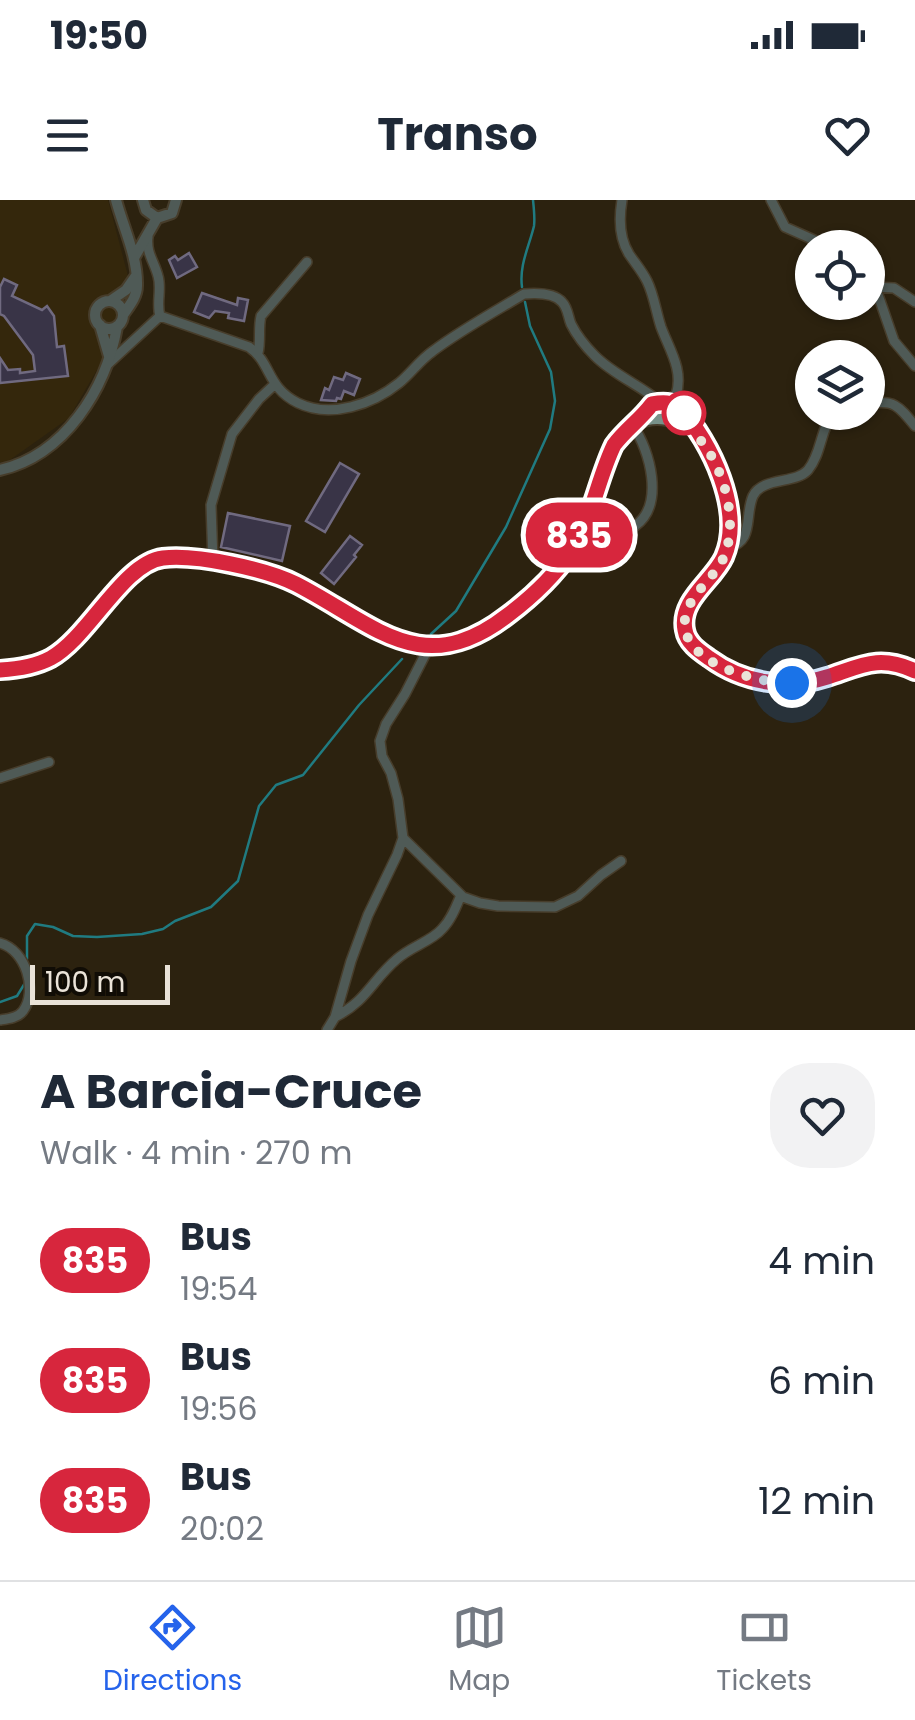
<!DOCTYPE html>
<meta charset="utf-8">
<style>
body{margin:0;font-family:Poppins,sans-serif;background:#f2f2f3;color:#1f2937;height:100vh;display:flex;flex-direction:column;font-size:38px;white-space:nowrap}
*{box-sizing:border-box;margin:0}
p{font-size:32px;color:#747a83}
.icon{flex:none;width:55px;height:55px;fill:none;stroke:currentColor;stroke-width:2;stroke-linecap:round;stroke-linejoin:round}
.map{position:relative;height:830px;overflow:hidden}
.details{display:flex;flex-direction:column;background:#fff;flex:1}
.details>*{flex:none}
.badge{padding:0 20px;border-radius:32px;font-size:35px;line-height:65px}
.controls{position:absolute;left:795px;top:30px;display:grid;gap:20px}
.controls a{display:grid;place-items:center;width:90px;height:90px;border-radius:50%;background:#fff;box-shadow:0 2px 8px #0004;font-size:50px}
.scale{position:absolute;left:30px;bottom:25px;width:140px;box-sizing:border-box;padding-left:10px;border:5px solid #eae3d8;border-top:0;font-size:28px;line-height:35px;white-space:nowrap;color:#eae3d8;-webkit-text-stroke:8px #100c05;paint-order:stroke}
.you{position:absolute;width:50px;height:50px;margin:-25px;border:8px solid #fff;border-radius:50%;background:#1a73e8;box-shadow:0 0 0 15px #1a73e833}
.map>.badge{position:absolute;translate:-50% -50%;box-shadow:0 0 0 5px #fff}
.round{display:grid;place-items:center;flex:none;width:105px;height:105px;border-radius:40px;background:#f2f2f3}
.head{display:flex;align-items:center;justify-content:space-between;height:170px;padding:0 40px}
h1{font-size:48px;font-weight:700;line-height:75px}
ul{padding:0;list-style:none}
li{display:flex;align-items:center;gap:30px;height:120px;padding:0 40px}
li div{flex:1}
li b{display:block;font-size:38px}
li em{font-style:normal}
li .badge{min-width:110px;font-weight:700;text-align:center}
.status{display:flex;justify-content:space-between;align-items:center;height:70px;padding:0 50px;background:#fff;direction:ltr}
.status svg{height:28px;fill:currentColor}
header{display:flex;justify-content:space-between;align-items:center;height:130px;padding:0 40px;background:#fff;font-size:45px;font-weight:700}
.tab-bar{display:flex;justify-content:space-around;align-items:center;height:140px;border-top:2px solid #e0e1e3;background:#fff;font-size:28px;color:#747a83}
.tab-bar a{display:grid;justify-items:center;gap:5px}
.tab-bar .on{color:#2563eb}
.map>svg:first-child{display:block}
</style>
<div class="status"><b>19:50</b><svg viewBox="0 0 49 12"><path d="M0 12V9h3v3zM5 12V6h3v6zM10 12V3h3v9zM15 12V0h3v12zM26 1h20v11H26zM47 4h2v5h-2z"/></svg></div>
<header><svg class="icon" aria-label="menu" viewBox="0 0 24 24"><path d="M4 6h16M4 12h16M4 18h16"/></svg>Transo<svg class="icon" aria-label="heart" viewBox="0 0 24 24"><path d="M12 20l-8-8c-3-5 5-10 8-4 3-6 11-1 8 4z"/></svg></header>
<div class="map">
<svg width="915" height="830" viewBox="0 0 915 830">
<rect width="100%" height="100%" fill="#2c220f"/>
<path fill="#34270c" d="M0 0H108L132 91 120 106 101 163 69 218 7 262H0Z"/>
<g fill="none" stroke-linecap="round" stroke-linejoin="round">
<path stroke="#207b81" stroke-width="2.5" d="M522 87C519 65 529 47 534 26 535 18 534 9 533 0
M431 434 456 411 506 327 550 229 555 201 551 172 530 126 525 102
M27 759V736L35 724 53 727 73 736 97 737 142 734 163 729 175 721 211 707 238 681 259 606 276 585 303 575 359 505 402 459
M0 802 17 796 25 783"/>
</g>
<path fill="#393447" stroke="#706a80" stroke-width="2.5" d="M189 53 197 67 177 78 169 60 175 56 178 60Z
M4 79 17 85 12 96 42 110 47 106 54 116 57 147 64 146 68 176 0 183V158L8 170 20 169V173L35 171 33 155 4 116 0 114V87Z
M202 93 237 105 238 98 248 100 244 121 228 118 229 113 215 111 209 118 194 112Z
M346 173 360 179 354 195 344 191 341 199 337 198 336 201 321 200 325 188 329 190 334 177 343 180Z
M340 263 359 274 325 332 306 321Z
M228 313 290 326 282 361 221 347Z
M350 336 362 345 354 355 356 357 334 384 321 373Z"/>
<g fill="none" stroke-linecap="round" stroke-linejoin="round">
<g stroke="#473d2b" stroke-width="12">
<path id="minor" d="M771 0 785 27 832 48
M148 37C146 53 154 61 158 76 162 89 156 103 160 116L249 147C272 163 266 187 298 203 331 219 373 204 399 183 411 173 420 160 433 151 461 130 494 112 524 94 536 93 554 93 562 102 568 108 568 117 571 124 577 136 586 147 595 156 614 175 640 185 660 202L676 195C684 170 669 149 661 127 656 112 654 95 647 81 642 71 635 63 629 54 619 38 619 18 622 0
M868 79 877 92 894 141 915 166
M873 87 894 88 915 102
M258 153C261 140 258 128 261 116L307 62
M107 165 160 116
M868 204C894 199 899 206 915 226
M575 345C595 342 618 338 635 326 665 305 650 250 633 226
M727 348C755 342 744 316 753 296 762 277 796 284 808 270 822 253 820 229 834 212
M213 362 211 305 232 234 259 199 274 185
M0 578 49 562
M403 638 463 697 480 703 498 706 555 707 578 696 601 675 621 661
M0 743C26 750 38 791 23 811 18 818 7 819 0 820
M335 817C367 801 372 780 397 759 410 747 432 741 442 729 451 720 456 707 461 695
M327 830 335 817 351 761 368 715 397 655 403 638 398 599 391 573 382 556 380 541 386 524 405 494 429 447"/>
</g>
<g stroke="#473d2b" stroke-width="14">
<path id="tertiary" d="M116 0C123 27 138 57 137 86 137 97 129 106 123 115
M143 0 146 10 157 18 172 13 176 0
M134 58 157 18
M110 101 126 90 135 77
M95 115a14 14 0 1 1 28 0a14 14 0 1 1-28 0Z
M100 125 109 156
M0 270C65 255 106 189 117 127"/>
</g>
<g stroke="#473d2b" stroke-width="16">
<path id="primary" d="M0 470C70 465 91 417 135 371 158 354 180 357 207 361 236 366 267 370 294 383 345 407 399 461 459 443 499 431 552 384 573 348 595 310 605 206 667 219 679 221 691 227 699 236 723 263 739 324 724 357 715 378 692 391 686 413 681 430 689 442 701 452 737 482 784 492 829 476 862 465 880 454 915 471"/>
</g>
<use href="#minor" stroke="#4f5a56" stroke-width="9"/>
<use href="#tertiary" stroke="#4f5a56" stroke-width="10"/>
<use href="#primary" stroke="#789189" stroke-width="12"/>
</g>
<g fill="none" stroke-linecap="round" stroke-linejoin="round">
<g stroke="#fff" stroke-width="22">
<path id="line" d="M0 470C17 469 36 466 51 458 89 437 123 363 163 358 196 354 266 369 296 384 374 424 422 482 508 415 532 397 555 375 572 350 592 319 598 278 614 245 626 229 640 220 652 204 663 202 671 202 680 208 711 242 744 311 724 357 713 381 679 400 685 430 687 443 699 451 709 458 743 483 787 490 827 477 861 466 879 454 915 471"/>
</g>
<use href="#line" stroke="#d7263d" stroke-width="15"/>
<path stroke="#eae3d8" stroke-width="10" stroke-dasharray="0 18" d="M684 213 683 224C720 248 743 321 722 361 711 381 688 396 685 419 679 463 759 484 792 483"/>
</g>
<circle fill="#fff" stroke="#d7263d" stroke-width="5" cx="684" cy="213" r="20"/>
</svg>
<div class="controls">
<a><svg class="icon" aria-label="locate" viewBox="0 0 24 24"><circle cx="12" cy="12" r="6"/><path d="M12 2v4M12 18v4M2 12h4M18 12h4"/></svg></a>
<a><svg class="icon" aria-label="layers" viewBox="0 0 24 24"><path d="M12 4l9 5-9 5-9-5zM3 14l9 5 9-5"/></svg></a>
</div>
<div class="scale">100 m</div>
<div class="you" style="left:792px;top:483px"></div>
<b class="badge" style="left:579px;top:335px;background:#d7263d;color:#fff">835</b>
</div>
<section class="details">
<div class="head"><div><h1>A Barcia-Cruce</h1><p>Walk · 4 min · 270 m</p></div><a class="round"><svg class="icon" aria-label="heart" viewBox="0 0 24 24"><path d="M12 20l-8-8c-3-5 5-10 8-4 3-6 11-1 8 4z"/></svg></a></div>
<ul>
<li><span class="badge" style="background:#d7263d;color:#fff">835</span><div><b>Bus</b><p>19:54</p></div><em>4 min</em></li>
<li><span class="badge" style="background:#d7263d;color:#fff">835</span><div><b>Bus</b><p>19:56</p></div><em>6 min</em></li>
<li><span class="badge" style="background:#d7263d;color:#fff">835</span><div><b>Bus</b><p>20:02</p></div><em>12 min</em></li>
</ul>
</section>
<nav class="tab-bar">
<a class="on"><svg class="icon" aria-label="directions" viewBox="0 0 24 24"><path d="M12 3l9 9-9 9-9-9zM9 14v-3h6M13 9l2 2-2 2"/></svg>Directions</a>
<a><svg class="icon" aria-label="map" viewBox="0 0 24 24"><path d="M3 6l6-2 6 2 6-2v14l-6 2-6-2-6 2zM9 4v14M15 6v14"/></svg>Map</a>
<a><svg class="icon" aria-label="tickets" viewBox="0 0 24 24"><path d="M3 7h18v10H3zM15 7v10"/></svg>Tickets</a>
</nav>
